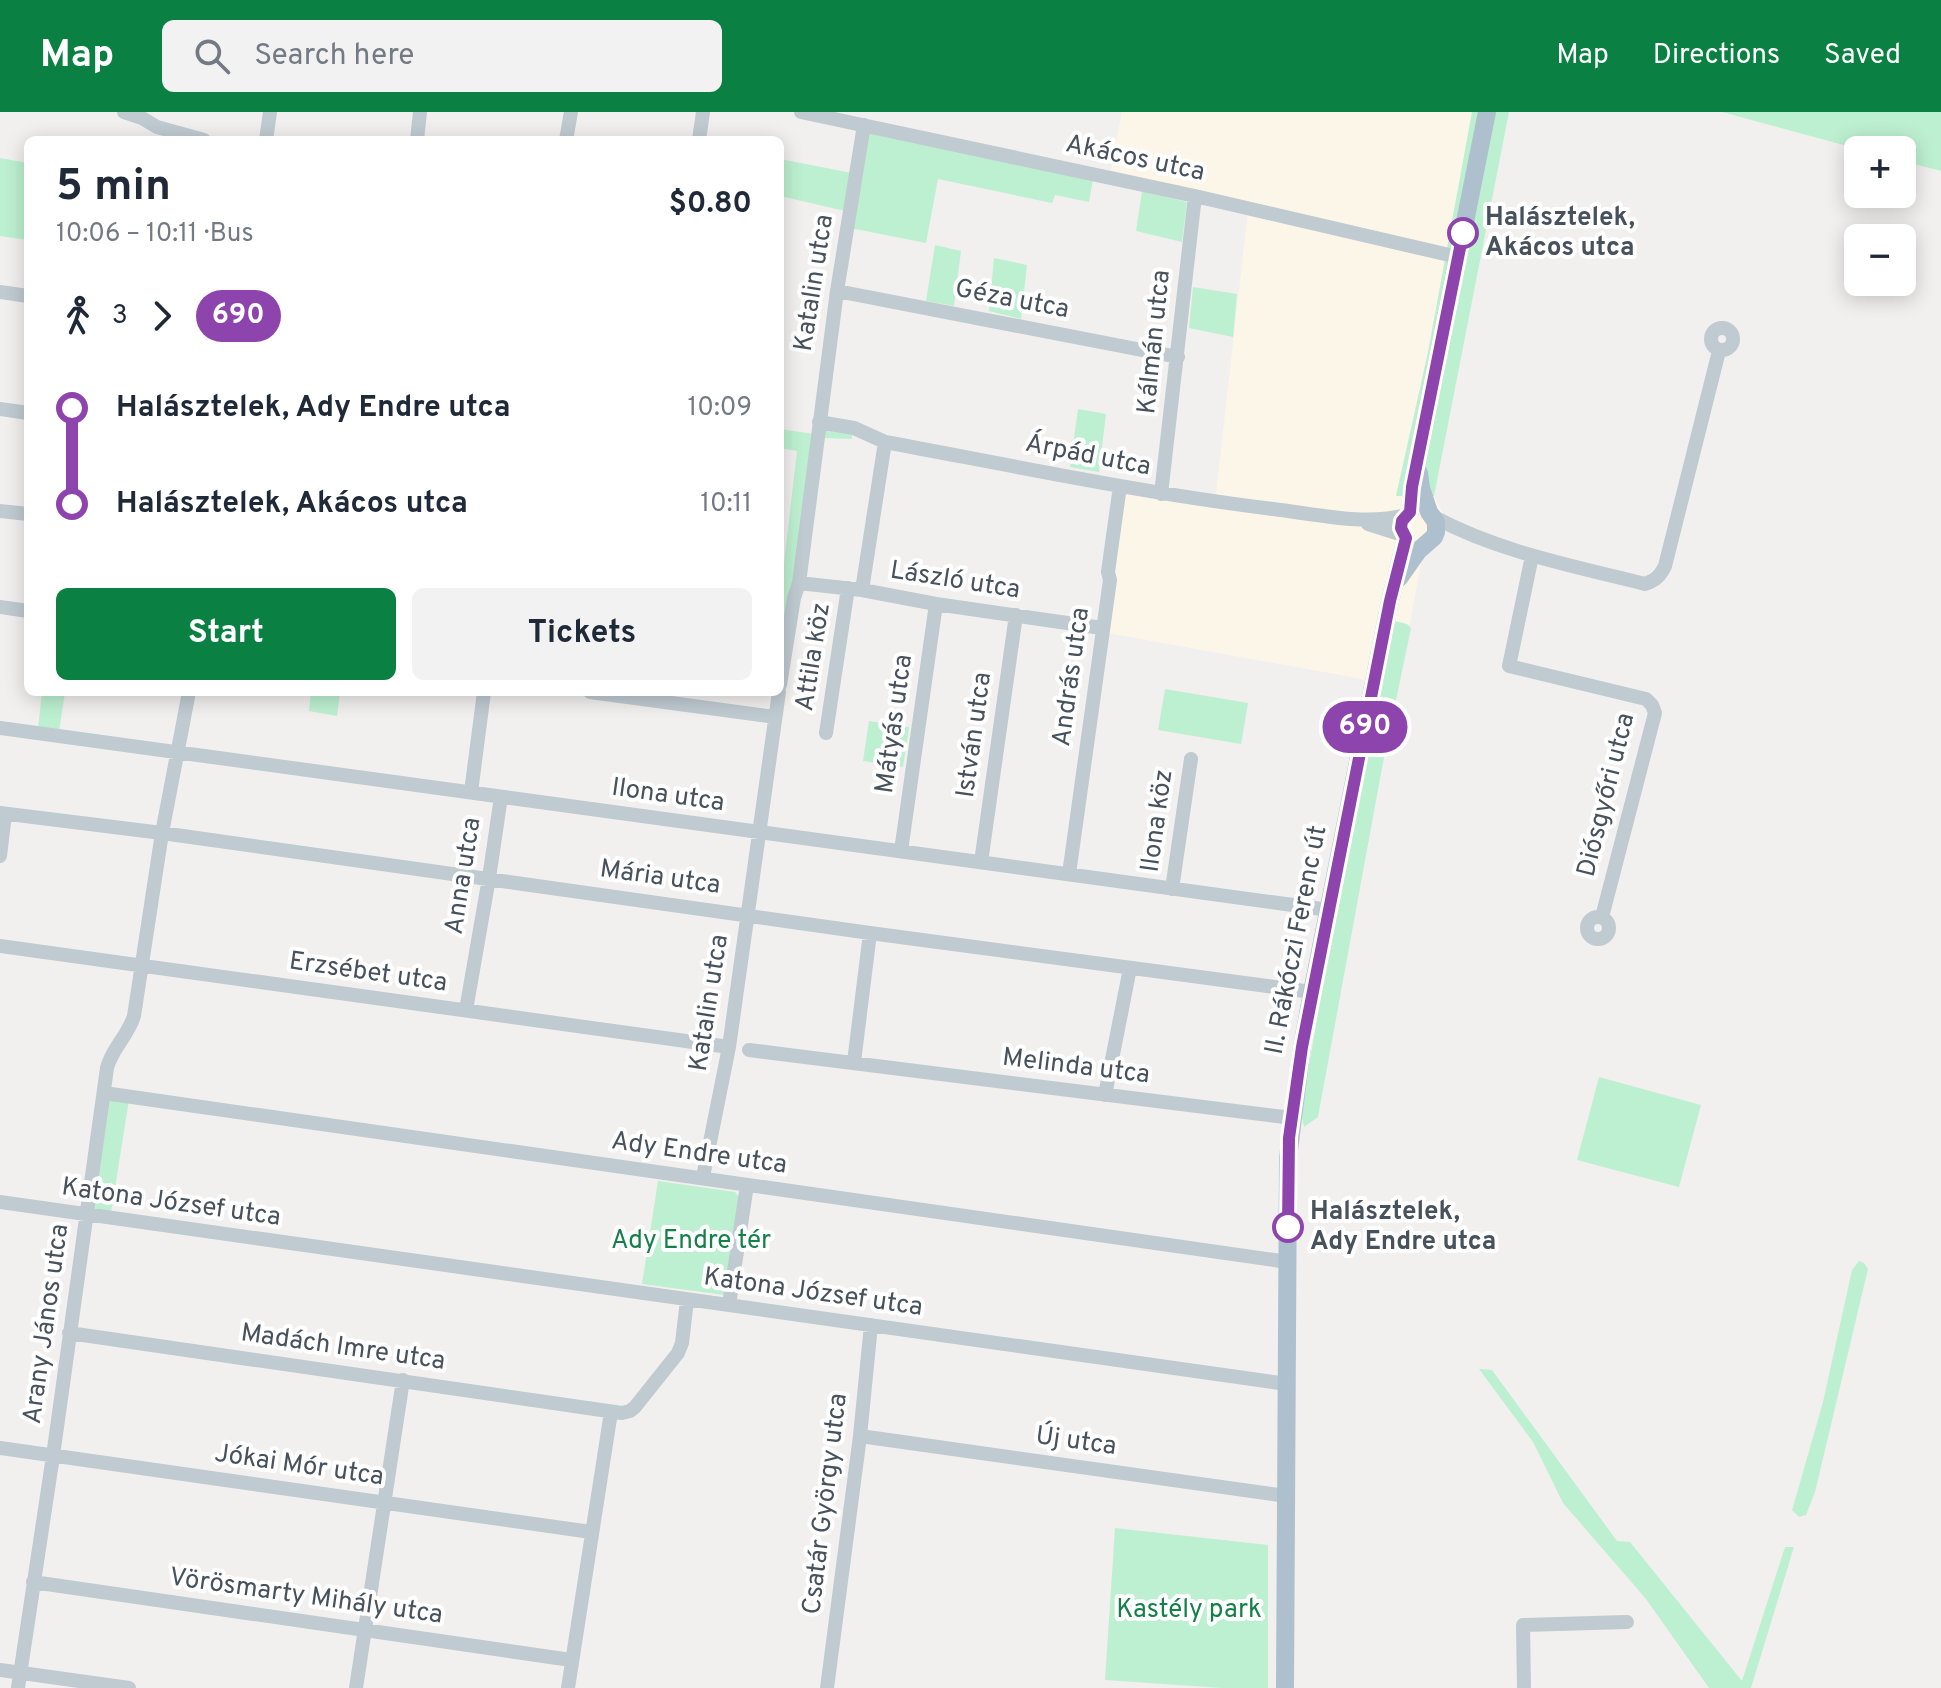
<!DOCTYPE html>
<meta charset="utf-8">
<style>
body{margin:0;font-family:Overpass,sans-serif;background:#f2f2f3;color:#1f2937;height:100vh;display:flex;flex-direction:column;font-size:30px;white-space:nowrap}
*{box-sizing:border-box;margin:0}
p{font-size:26px;color:#747a83}
.icon{flex:none;width:44px;height:44px;fill:none;stroke:currentColor;stroke-width:2;stroke-linecap:round;stroke-linejoin:round}
.map{position:relative;flex:1;overflow:hidden}
.sheet{position:absolute;left:24px;top:24px;width:760px;height:560px;display:flex;flex-direction:column;background:#fff;border-radius:12px;box-shadow:0 4px 20px #0003}
.sheet>*{flex:none}
.badge{padding:0 16px;border-radius:26px;font-size:28px;line-height:52px}
.controls{position:absolute;left:1844px;top:24px;display:grid;gap:16px}
.controls a{display:grid;place-items:center;width:72px;height:72px;border-radius:12px;background:#fff;box-shadow:0 4px 20px #0003;font-size:40px}
.map>.badge{position:absolute;translate:-50% -50%;box-shadow:0 0 0 4px #fff}
.legs{display:flex;align-items:center;gap:12px;height:88px;padding:0 32px;font-size:26px}
.legs p{margin-inline-start:auto}
.overview{display:flex;align-items:center;justify-content:space-between;height:136px;padding:0 32px}
h1{font-size:44px;font-weight:700;line-height:60px}
.cta{display:flex;gap:16px;margin-top:auto;padding:16px 32px}
.cta a{flex:1;height:92px;border-radius:12px;background:#0b8043;color:#fff;font-size:32px;font-weight:700;line-height:92px;text-align:center}
.cta a+a{background:#f2f2f3;color:#1f2937}
ul{padding:0 32px;list-style:none}
li{display:flex;align-items:center;gap:28px;height:96px;font-size:30px}
li i{display:grid;place-items:center;width:12px;height:100%;margin:0 10px;background:currentColor}
li i::after{content:'';width:20px;height:20px;margin:-10px;border:6px solid;border-radius:50%;background:#fff}
li p{margin-inline-start:auto}
li:first-child i{background:linear-gradient(#0000 50%,currentColor 0)}
li:last-child i{background:linear-gradient(currentColor 50%,#0000 0)}
header{display:flex;align-items:center;gap:48px;box-sizing:border-box;height:112px;padding:0 40px;background:#0b8043;color:#fff}
header strong{font-size:38px}
nav{display:flex;gap:44px;margin-inline-start:auto;font-size:28px}
.search{width:560px;height:72px;background:#f2f2f3;display:flex;align-items:center;gap:20px;box-sizing:border-box;padding:0 28px;border-radius:12px;color:#747a83;font-size:30px}
.map>svg:first-child{display:block}
</style>
<header>
<strong>Map</strong>
<div class="search"><svg class="icon" aria-label="search" viewBox="0 0 24 24"><circle cx="10" cy="10" r="6"/><path d="M15 15l6 6"/></svg>Search here</div>
<nav><a>Map</a><a>Directions</a><a>Saved</a></nav>
</header>
<div class="map">
<svg width="1941" height="1576" viewBox="0 0 1941 1576">
<rect width="100%" height="100%" fill="#f2efef"/>
<path fill="#fcf6e8" d="M1122 0H1472L1428 240 1396 383 1434 384 1446 407 1423 440 1404 543 1381 573 1357 566 1102 520 1120 374 1215 389 1249 91 1111 58Z"/>
<path fill="#bdf0d0" d="M1472 0H1509L1434 384H1396L1428 240Z
M1722 0H1941V59L1902 49V38H1862Z
M870 18 1093 68 1089 90 1055 83 1052 91 938 67 926 131 850 116Z
M0 46 28 51V128L0 124Z
M780 47 852 61 845 99 780 84Z
M1142 79 1187 90 1182 130 1136 119Z
M935 133 961 139 954 194 926 189Z
M994 146 1027 153 1021 207 989 199Z
M1193 175 1237 182 1233 225 1189 216Z
M1078 297 1106 302 1099 360 1070 355Z
M780 317 814 322 820 317 852 321V327L824 326 784 520H780V486L797 339 780 336Z
M1391 508 1407 512 1411 516 1382 656 1318 1005 1304 1015 1301 1000 1335 802Z
M1165 577 1248 591 1241 632 1158 618Z
M42 580H65L59 620 38 616Z
M311 580H340L337 604 309 599Z
M869 609 909 615 903 655 863 649Z
M1599 965 1701 993 1679 1075 1577 1048Z
M109 987 129 988 111 1101 89 1098Z
M658 1069 735 1080 740 1086 725 1183 642 1172Z
M1859 1149 1864 1151 1868 1157 1815 1380 1806 1403 1799 1405 1792 1398 1793 1395 1823 1290 1852 1158Z
M1479 1257 1492 1258 1617 1429 1630 1430 1742 1569 1785 1435H1794L1751 1576H1709L1646 1487 1563 1391 1533 1330Z
M1115 1416 1268 1433V1576H1222L1105 1568Z"/>
<g fill="none" stroke-linecap="round" stroke-linejoin="round">
<path stroke="#bfcad1" stroke-width="14" d="M124 0 142 6 157 15 204 28
M801 0 1195 84 1458 145
M266 28 270 0
M417 28 420 0
M566 28 571 0
M699 28 703 0
M837 179 1178 245
M0 180 28 184
M1711 227a11 11 0 1 1 22 0a11 11 0 1 1-22 0Z
M0 297 28 301
M819 310 854 316 885 330C1014 354 1143 381 1273 397 1316 402 1364 414 1406 403
M1161 382 1195 84
M0 399 28 402
M1434 405C1499 440 1574 454 1645 472 1656 468 1660 464 1665 454L1719 239
M1368 412 1403 423
M1532 444 1509 554 1646 587 1652 593 1655 601 1602 805
M799 471 862 478 936 492 1102 516
M862 478 885 330
M0 495 28 499
M780 573 794 486 799 471 837 179 864 13
M590 580 775 605
M0 616 1329 798
M826 621 848 476
M471 680 484 580
M0 701 162 721 870 821 1312 880
M901 739 936 492
M0 744 5 702
M981 750 1016 503
M1069 762 1110 468 1108 460 1120 374
M1172 777 1191 647
M1587 816a11 11 0 1 1 22 0a11 11 0 1 1-22 0Z
M0 834 729 935
M466 898 489 766 501 685
M749 938 1292 1006
M854 950 870 821
M104 981 1288 1150
M1105 983 1130 856
M703 1065 729 935 779 580
M0 1090 1287 1272
M729 1193 747 1073
M69 1221 622 1301 630 1299 635 1295 678 1241 682 1231 687 1188
M860 1324 1286 1384
M0 1336 591 1420
M33 1470 571 1548
M0 1558 129 1576
M18 1576 53 1344 107 956C112 936 128 924 134 904L162 721 189 580
M356 1576 403 1268
M568 1576 611 1300
M827 1576 860 1324 871 1213
M1524 1576 1523 1513 1627 1510"/>
<path stroke="#aebfce" stroke-width="18" d="M1410 400 1412 375 1487 0
M1399 466 1418 439 1434 425 1436 420V410L1429 400 1421 376 1419 361
M1285 1576 1288 1046 1302 935 1312 880 1390 489 1406 426"/>
</g>
<g fill="none" stroke-linecap="round" stroke-linejoin="round">
<g stroke="#fff" stroke-width="18">
<path id="line-1" d="M1288 1115 1289 1026 1302 935 1390 489 1406 426 1401 416 1402 409 1410 400 1412 375 1463 121"/>
</g>
<use href="#line-1" stroke="#8e44ad" stroke-width="12"/>
</g>
<g fill="#fff" stroke="#8e44ad" stroke-width="4">
<circle cx="1463" cy="121" r="14"/>
<circle cx="1288" cy="1115" r="14"/>
</g>
<g text-anchor="middle" dominant-baseline="central" stroke-width="8" stroke-linejoin="round" paint-order="stroke">
<g font-size="26" fill="#47525d" stroke="#fff">
<text transform="translate(1135 47) rotate(12)">Akácos utca</text>
<text transform="translate(815 171) rotate(-81)">Katalin utca</text>
<text transform="translate(1012 188) rotate(11)">Géza utca</text>
<text transform="translate(1155 230) rotate(-84)">Kálmán utca</text>
<text transform="translate(1088 344) rotate(11)">Árpád utca</text>
<text transform="translate(955 469) rotate(9)">László utca</text>
<text transform="translate(814 545) rotate(-81)">Attila köz</text>
<text transform="translate(1072 565) rotate(-82)">András utca</text>
<text transform="translate(895 612) rotate(-82)">Mátyás utca</text>
<text transform="translate(975 623) rotate(-82)">István utca</text>
<text transform="translate(1607 683) rotate(-76)">Diósgyőri utca</text>
<text transform="translate(668 684) rotate(8)">Ilona utca</text>
<text transform="translate(1158 709) rotate(-82)">Ilona köz</text>
<text transform="translate(464 764) rotate(-81)">Anna utca</text>
<text transform="translate(660 766) rotate(8)">Mária utca</text>
<text transform="translate(1297 828) rotate(-79)">II. Rákóczi Ferenc út</text>
<text transform="translate(368 861) rotate(8)">Erzsébet utca</text>
<text transform="translate(710 891) rotate(-81)">Katalin utca</text>
<text transform="translate(1076 955) rotate(7)">Melinda utca</text>
<text transform="translate(699 1042) rotate(8)">Ady Endre utca</text>
<text transform="translate(171 1091) rotate(8)">Katona József utca</text>
<text transform="translate(813 1181) rotate(8)">Katona József utca</text>
<text transform="translate(47 1212) rotate(-82)">Arany János utca</text>
<text transform="translate(343 1236) rotate(8)">Madách Imre utca</text>
<text transform="translate(1076 1330) rotate(8)">Új utca</text>
<text transform="translate(299 1354) rotate(8)">Jókai Mór utca</text>
<text transform="translate(826 1392) rotate(-83)">Csatár György utca</text>
<text transform="translate(306 1485) rotate(8)">Vörösmarty Mihály utca</text>
</g>
<g font-size="26" font-weight="bold" fill="#47525d" stroke="#fff" text-anchor="start">
<text x="1485" y="106">Halásztelek,<tspan x="1485" dy="30">Akácos utca</tspan></text>
<text x="1310" y="1100">Halásztelek,<tspan x="1310" dy="30">Ady Endre utca</tspan></text>
</g>
<g font-size="26" fill="#15804a" stroke="#fff">
<text x="691" y="1129">Ady Endre tér</text>
<text x="1189" y="1498">Kastély park</text>
</g>
</g>
</svg>
<div class="controls">
<a>+</a>
<a>−</a>
</div>
<b class="badge" style="left:1365px;top:615px;background:#8e44ad;color:#fff">690</b>
<section class="sheet">
<div class="overview"><div><h1>5 min</h1><p>10:06 – 10:11 · Bus</p></div><b>$0.80</b></div>
<div class="legs"><svg class="icon" aria-label="walk" viewBox="0 0 24 24"><circle cx="13" cy="4" r="2"/><path d="M13 8l-2 6 4 7M11 14l-3 7M7 12l3-4h3l4 4"/></svg>3<svg class="icon" aria-label="forward" viewBox="0 0 24 24"><path d="M9 5l7 7-7 7"/></svg><b class="badge" style="background:#8e44ad;color:#fff">690</b></div>
<ul>
<li><i style="color:#8e44ad"></i><b>Halásztelek, Ady Endre utca</b><p>10:09</p></li>
<li><i style="color:#8e44ad"></i><b>Halásztelek, Akácos utca</b><p>10:11</p></li>
</ul>
<div class="cta"><a>Start</a><a>Tickets</a></div>
</section>
</div>
